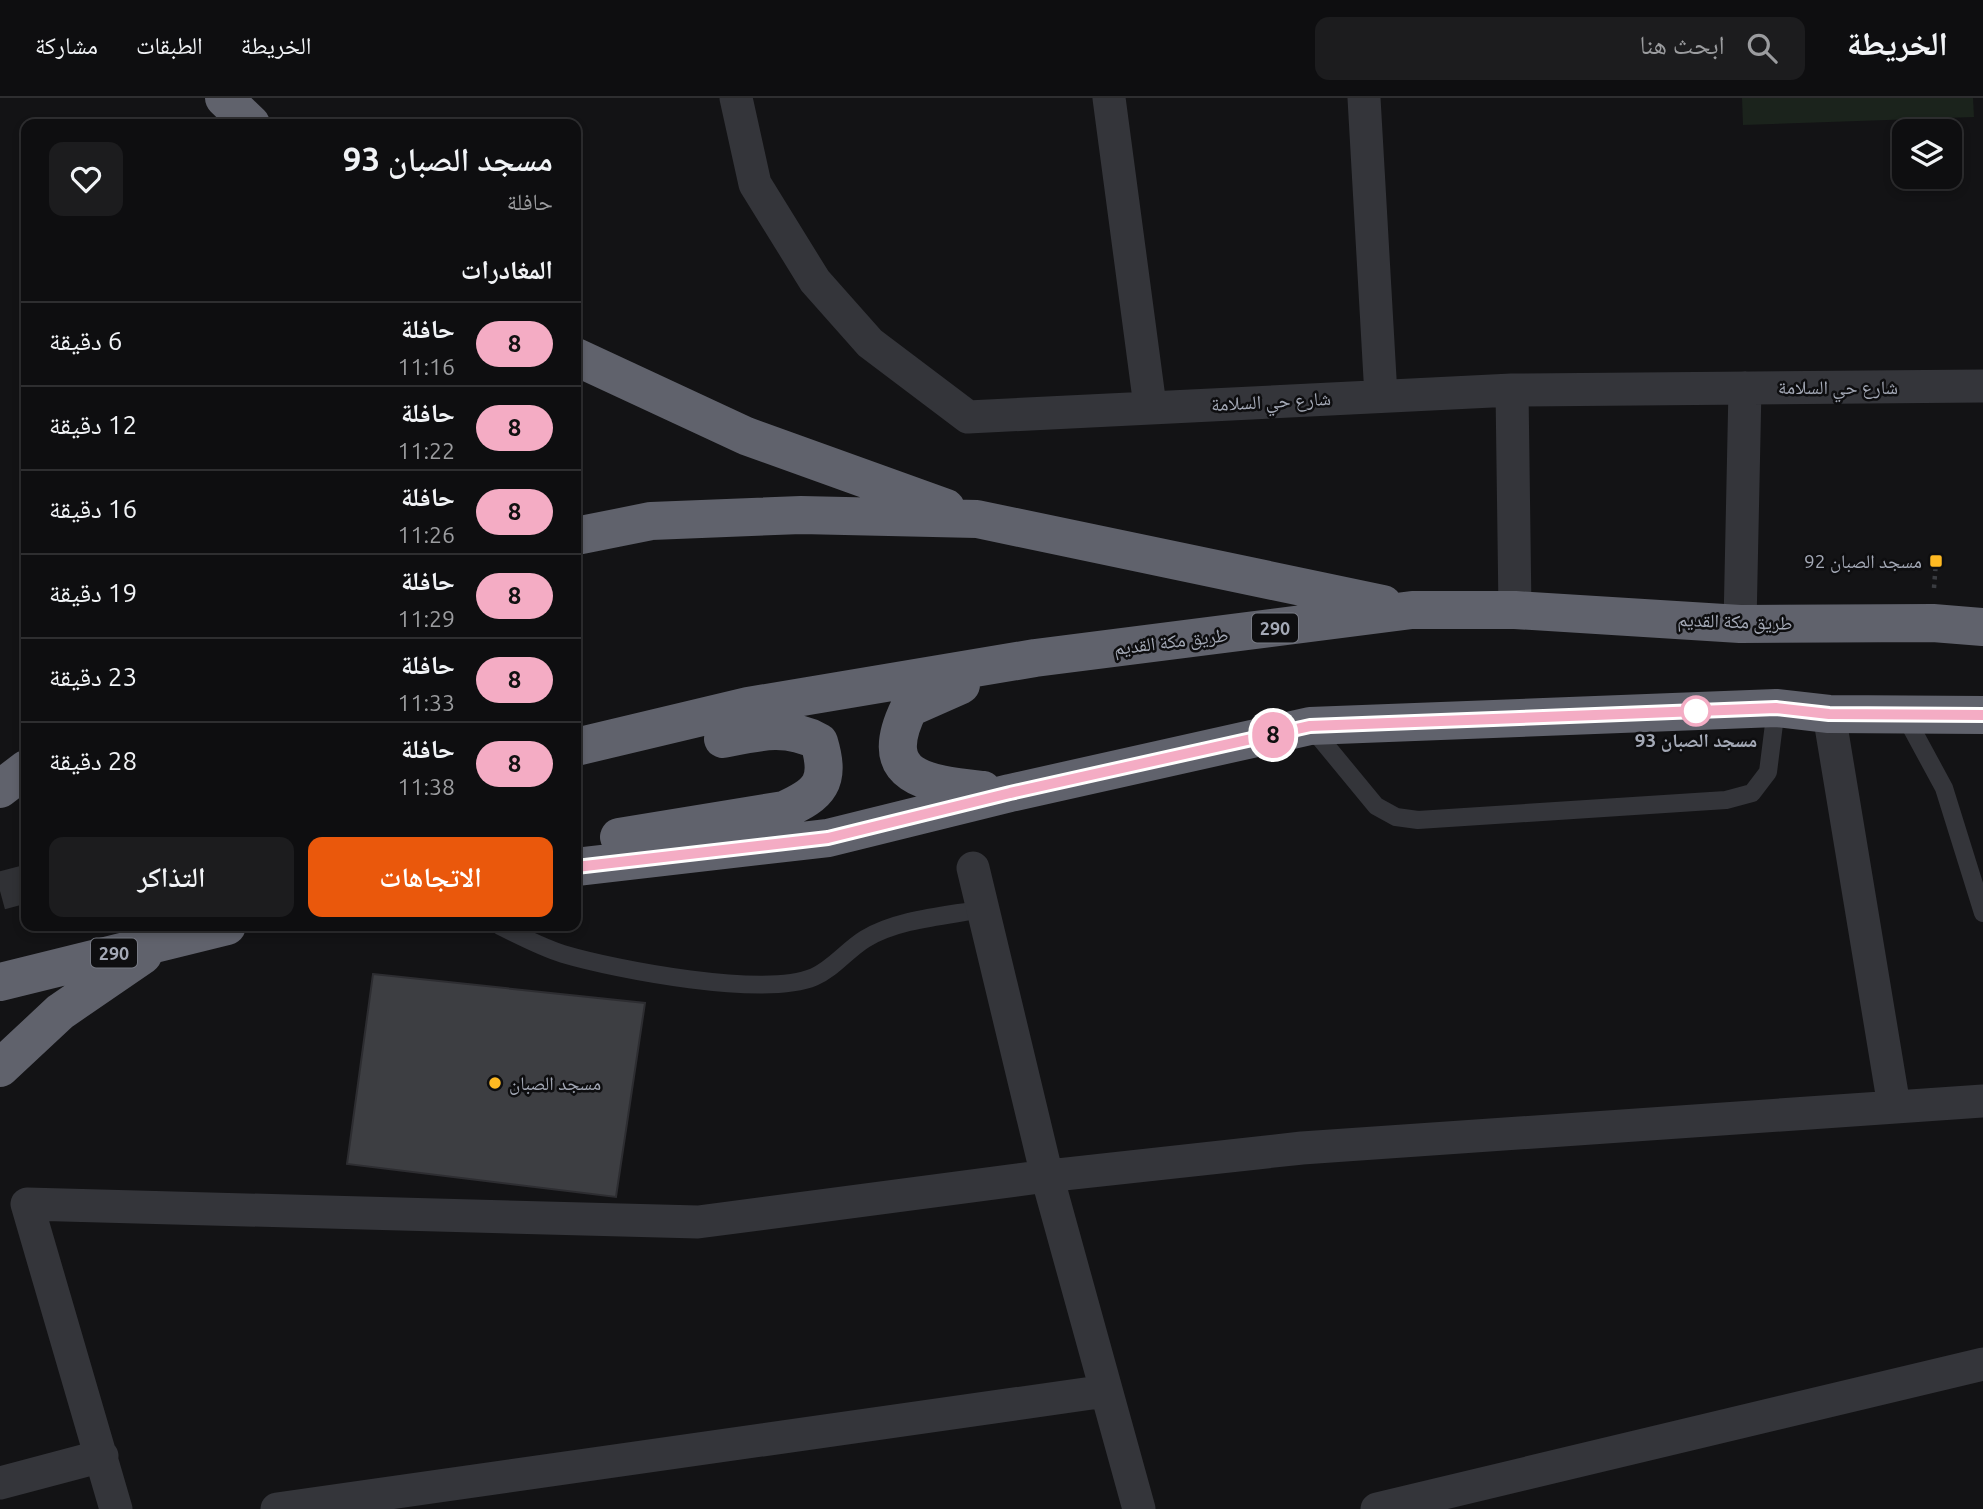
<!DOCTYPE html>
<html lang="ar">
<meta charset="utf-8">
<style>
body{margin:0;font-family:Ubuntu,"Noto Naskh Arabic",sans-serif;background:#1c1c1e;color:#f1f3f6;direction:rtl;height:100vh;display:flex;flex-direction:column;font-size:26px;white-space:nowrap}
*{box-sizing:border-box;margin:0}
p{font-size:23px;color:#9b9c9f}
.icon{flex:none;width:38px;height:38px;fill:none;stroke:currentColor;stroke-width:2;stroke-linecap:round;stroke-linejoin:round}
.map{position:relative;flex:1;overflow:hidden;direction:ltr}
.drawer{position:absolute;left:21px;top:21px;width:560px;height:812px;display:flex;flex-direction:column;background:#0e0e10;border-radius:14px;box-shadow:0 4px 10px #0003,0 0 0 2px #2e2e30;direction:rtl}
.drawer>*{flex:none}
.badge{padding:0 14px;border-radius:23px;font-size:24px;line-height:46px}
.controls{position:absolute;left:1892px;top:21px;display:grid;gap:14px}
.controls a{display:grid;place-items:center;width:70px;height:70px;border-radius:14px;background:#0e0e10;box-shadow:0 4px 10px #0003,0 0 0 2px #2e2e30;font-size:35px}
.map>.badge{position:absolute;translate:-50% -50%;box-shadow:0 0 0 4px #fff}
h2{padding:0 28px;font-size:26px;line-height:63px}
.round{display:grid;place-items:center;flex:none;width:74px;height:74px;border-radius:14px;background:#1c1c1e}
.overview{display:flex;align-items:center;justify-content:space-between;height:119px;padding:0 28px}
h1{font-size:33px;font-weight:600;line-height:52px}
.cta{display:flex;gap:14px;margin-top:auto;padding:14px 28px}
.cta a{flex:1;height:80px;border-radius:14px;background:#ea580c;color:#fff;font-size:28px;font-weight:600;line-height:80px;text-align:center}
.cta a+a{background:#1c1c1e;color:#f1f3f6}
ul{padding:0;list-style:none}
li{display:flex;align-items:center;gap:21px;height:84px;padding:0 28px;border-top:2px solid #2e2e30}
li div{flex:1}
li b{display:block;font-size:26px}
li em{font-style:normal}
li .badge{min-width:77px;font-weight:700;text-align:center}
header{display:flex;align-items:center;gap:42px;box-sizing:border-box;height:98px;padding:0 35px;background:#0e0e10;border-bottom:2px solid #2e2e30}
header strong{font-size:33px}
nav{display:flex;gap:38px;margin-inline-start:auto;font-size:24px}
.search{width:490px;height:63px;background:#1c1c1e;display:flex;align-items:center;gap:18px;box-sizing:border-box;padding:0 24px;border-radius:14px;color:#9b9c9f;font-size:26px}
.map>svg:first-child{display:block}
</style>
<header>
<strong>الخريطة</strong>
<div class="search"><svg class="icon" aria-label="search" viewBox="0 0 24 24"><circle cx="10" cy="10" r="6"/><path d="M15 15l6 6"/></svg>ابحث هنا</div>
<nav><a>الخريطة</a><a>الطبقات</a><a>مشاركة</a></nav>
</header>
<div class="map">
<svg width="1983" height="1411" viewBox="0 0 1983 1411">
<rect width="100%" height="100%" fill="#131315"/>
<path fill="#1b231c" d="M1742 0H1973L1974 19 1743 27Z"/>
<path fill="#3d3e42" stroke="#2d2d31" stroke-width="2" d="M373 876 645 905 616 1099 347 1066Z"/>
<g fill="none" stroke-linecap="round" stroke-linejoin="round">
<path stroke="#303135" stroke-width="38" stroke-dasharray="38 19" stroke-linecap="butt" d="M0 793 26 786"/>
<path stroke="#3a3c41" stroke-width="4.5" stroke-dasharray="3.5 5" stroke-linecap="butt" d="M1934 490 1936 463"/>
<path stroke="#34353a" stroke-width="18" d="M1905 618 1944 690 1983 815
M1310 628 1376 708 1396 719 1418 722 1726 702 1752 695 1768 674 1776 610
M500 828C520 838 541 849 563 856 617 872 764 900 814 879 833 871 847 852 865 841 898 821 945 818 983 811"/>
<path stroke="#34353a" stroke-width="33" d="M736 0 755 86 815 183 870 245 968 319 1512 292 1983 288
M1109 0 1150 308
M1364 0 1381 298
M1512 292 1515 512
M1740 526 1745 290
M1829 616 1894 1008
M973 770 1047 1078 1139 1411
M0 1385 102 1358
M116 1411 27 1106 698 1124 1047 1078 1302 1050 1983 1003
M277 1411 1106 1293
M1377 1411 1983 1266"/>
<path stroke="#60626c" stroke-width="38" d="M224 0 251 26
M576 259 746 338 946 410
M576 438 651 423 801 417 977 421 1383 506
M961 587 909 610C874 681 928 686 983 692
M576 649 748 608 1035 560 1412 512H1515L1740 526 1933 525 1983 529
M0 691 26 671
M619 739 784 712C820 696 831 684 819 644 787 626 757 634 723 641
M576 769 828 740 1010 695 1310 628 1776 610 1829 616 1983 617
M0 884 227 828
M0 970 60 914 143 857"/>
</g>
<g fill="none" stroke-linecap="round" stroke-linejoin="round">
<g stroke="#fff" stroke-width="16">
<path id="line" d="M576 769 828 740 1010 695 1310 628 1776 610 1829 616 1983 617"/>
</g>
<use href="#line" stroke="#f4acc4" stroke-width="10"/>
</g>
<g fill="#feb922" stroke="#0e0e10" stroke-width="2.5">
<rect x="1929" y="456" width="14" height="14" rx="3.5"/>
<circle cx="495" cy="985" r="7"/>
</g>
<circle fill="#fff" stroke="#f4acc4" stroke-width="3.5" cx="1696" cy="613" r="14"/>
<g text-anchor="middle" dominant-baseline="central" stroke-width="5" stroke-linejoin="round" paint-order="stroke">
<g fill="#0e0e10" stroke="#777a84" stroke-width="2">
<rect x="1252" y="515.5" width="46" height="29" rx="5"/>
<rect x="91" y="840.5" width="46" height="29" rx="5"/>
</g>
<g font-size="18" font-weight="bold" fill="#a4a9b6">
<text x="1275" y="530">290</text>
<text x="114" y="855">290</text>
</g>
<g font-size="19" fill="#a4a9b6" stroke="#0e0e10">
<text x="1838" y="289">شارع حي السلامة</text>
<text transform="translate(1271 303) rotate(-3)">شارع حي السلامة</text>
<text transform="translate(1735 523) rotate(2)">طريق مكة القديم</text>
<text transform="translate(1171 543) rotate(-7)">طريق مكة القديم</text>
</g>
<g font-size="19" fill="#a4a9b6" stroke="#0e0e10" text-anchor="end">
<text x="1922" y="463">مسجد الصبان 92</text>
<text x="509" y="985" text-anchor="start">مسجد الصبان</text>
</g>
<g font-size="19" font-weight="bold" fill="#a4a9b6" stroke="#0e0e10">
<text x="1696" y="642">مسجد الصبان 93</text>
</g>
</g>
</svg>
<div class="controls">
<a><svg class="icon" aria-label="layers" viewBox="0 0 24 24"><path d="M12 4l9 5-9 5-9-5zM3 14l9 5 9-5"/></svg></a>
</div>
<b class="badge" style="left:1273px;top:637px;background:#f4acc4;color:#111">8</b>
<section class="drawer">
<div class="overview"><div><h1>مسجد الصبان 93</h1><p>حافلة</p></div><a class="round"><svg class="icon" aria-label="heart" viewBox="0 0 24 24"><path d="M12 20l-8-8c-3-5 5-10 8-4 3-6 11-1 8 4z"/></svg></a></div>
<h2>المغادرات</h2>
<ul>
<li><span class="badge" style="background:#f4acc4;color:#111">8</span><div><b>حافلة</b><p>11:16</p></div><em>6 دقيقة</em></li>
<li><span class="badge" style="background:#f4acc4;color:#111">8</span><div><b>حافلة</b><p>11:22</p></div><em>12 دقيقة</em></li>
<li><span class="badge" style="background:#f4acc4;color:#111">8</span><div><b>حافلة</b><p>11:26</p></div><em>16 دقيقة</em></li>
<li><span class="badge" style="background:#f4acc4;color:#111">8</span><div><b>حافلة</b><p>11:29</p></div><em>19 دقيقة</em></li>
<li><span class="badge" style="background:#f4acc4;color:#111">8</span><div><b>حافلة</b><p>11:33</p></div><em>23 دقيقة</em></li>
<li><span class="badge" style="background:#f4acc4;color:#111">8</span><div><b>حافلة</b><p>11:38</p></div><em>28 دقيقة</em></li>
</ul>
<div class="cta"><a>الاتجاهات</a><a>التذاكر</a></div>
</section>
</div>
